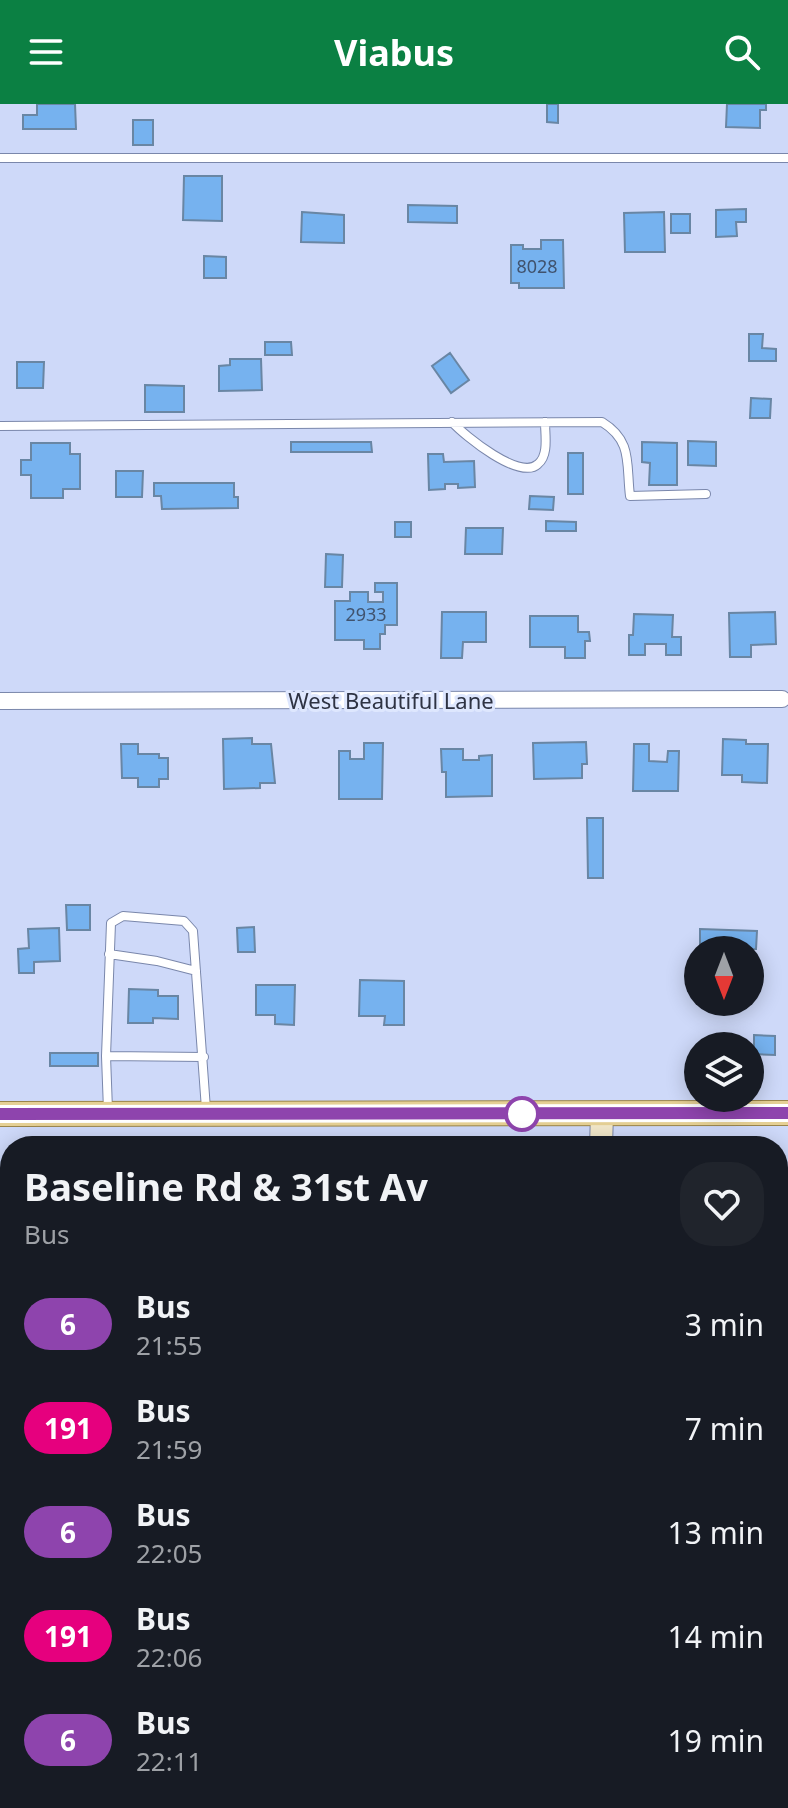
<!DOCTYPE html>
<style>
body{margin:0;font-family:"Noto Sans",sans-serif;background:#20242c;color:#f1f3f6;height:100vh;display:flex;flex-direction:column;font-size:30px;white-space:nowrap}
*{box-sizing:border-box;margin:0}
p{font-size:26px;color:#9ea1a6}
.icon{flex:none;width:44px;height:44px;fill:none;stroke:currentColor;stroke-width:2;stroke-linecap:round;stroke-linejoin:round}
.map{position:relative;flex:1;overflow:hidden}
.sheet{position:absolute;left:0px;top:1032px;width:788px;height:672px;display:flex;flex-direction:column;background:#171b24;border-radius:32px 32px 0 0;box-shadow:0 4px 20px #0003}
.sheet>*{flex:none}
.badge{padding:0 16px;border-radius:26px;font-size:28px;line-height:52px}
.needle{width:52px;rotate:180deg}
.buttons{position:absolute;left:684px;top:832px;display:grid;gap:16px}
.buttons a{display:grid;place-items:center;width:80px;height:80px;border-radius:50%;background:#171b24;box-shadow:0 4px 20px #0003;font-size:40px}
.map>.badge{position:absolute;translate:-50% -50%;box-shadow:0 0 0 4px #fff}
.round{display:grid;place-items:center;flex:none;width:84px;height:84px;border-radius:32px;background:#20242c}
.overview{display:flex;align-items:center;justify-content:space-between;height:136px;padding:0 24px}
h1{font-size:38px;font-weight:700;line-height:60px}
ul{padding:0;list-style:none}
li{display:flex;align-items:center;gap:24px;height:104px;padding:0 24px}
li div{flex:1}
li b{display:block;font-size:30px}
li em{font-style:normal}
li .badge{min-width:88px;font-weight:700;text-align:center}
header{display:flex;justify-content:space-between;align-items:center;height:104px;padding:0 24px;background:#0b8043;color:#fff;font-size:36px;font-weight:700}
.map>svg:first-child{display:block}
</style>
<header><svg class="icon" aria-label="menu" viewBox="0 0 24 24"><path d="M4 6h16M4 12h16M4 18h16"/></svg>Viabus<svg class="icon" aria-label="search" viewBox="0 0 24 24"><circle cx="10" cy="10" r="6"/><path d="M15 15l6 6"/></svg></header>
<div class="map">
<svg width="788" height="1704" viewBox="0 0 788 1704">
<rect width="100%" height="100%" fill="#ced9f9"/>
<path fill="#fab8ad" d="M457 1697 468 1704H78L86 1699Z"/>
<path fill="#76b2ef" stroke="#6986a4" stroke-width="2" d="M37 0H75L76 25H23V11H37Z
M547 0H558V19L547 18Z
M727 0H766V6H760V24L726 23Z
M133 16H153V41H133Z
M184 72H222V117L183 116Z
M408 101 457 102V119L408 118Z
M746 105V118H736L737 132 716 133V106Z
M302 108 344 111V139L301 138Z
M664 108 665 148H625L624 109Z
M671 110H690V129H671Z
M541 136H563L564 184H519V179H511V141H523V145H541Z
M204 152 226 153V174H204Z
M749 230H763L762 244 776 245V257H749Z
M265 238H291L292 251H265Z
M450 249 469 276 451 289 432 262Z
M230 255H261L262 286 219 287V262L230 261Z
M17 258H44L43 284H17Z
M145 281 184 282V308H145Z
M751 294 771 295 770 314H750Z
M688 337 716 338V362L688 361Z
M291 338H371L372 348H291Z
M642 338 677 339V381H649L650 359 642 358Z
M31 339H70V350H80V385H63V394H31V371H21V356H31Z
M568 349H583V390H568Z
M428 350H443L444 358 474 357 475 383 458 384V380H445V385L429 386Z
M116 367H143L142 393H116Z
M154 379H234V393H238V404L162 405 161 392H154Z
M530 392 554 393 553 406 529 405Z
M546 417 576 418V427H546Z
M395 418H411V433H395Z
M466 424H503L502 450H465Z
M326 450 343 451 342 483H325Z
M375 479H397V521H385V530H380V545H364V536H335V497H350V488H368V498H383V488H375Z
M442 508H486V538H463L462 554H441Z
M775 508 776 540 751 541V553H730L729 509Z
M634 510 673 511 672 533H681V551H666V540H645V551H629V531H633Z
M530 512H578V528H589L590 537H585V554H565V543H530Z
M252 634V640H271L275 679H260V684L224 685 223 635Z
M723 635 746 636V640H768L767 679 742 678V671H722Z
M586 638 587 660H582V674L534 675 533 639Z
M364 639H383L382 695H339V647H350V655H364Z
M121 640H138V650H159V654H168V675H159V683H138V674H122Z
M634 640H649V657L667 658 668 647H679L678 687H633Z
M441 645H463V656H479V652L492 651V692L446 693V668H442Z
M587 714H603V774H588Z
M66 801H90V826H67Z
M254 823 255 848H238L237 824Z
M59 824 60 857 34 858V869H19L18 845 29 844 28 825Z
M700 825 757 827 756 845 710 846V844L700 843Z
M360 876 404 877V921H384L385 912H359Z
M256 881H295L294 921 275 920V911H256Z
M129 885 158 886V892H178V915L153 914V919H128Z
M754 931 775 932V951L754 950Z
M50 949H98V962H50Z
M778 1095 788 1096V1139H778Z
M778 1189H788V1233H778Z
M0 1195H10V1237H0Z
M778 1267H788V1311H778Z
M0 1270H10V1309H0Z
M778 1362H788V1388H778Z
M1 1366H10V1409H2Z
M1 1441H10V1484H2Z
M778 1455H788V1483H778Z
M5 1537H10V1580L6 1581Z
M778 1620H788V1658H778Z
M524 1694H571V1704H524Z"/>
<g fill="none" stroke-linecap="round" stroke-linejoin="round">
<g stroke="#7a87ab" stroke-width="10">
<path id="lane" d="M0 54H788
M452 318C465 332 520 377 538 360 549 351 545 331 545 318
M0 322 602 318C633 337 626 360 630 392L706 390
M109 850 157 857 196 867
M106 952 204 953
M108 1006 106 952 111 819 123 812 184 817 193 827 206 1005"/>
</g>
<g stroke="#7a87ab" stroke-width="18">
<path id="street" d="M0 597 782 595
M778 1165H788
M0 1167H10
M778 1336H788
M0 1339H10
M778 1506H788
M0 1509H10
M778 1683 788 1682
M57 1694 58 1704
M613 1699 623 1694"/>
</g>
<g stroke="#7a87ab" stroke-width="24">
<path id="secondary" d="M601 1042 602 1010
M487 1694V1704"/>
</g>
<g stroke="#9a854b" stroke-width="26">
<path id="primary" d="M0 1010 788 1009"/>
</g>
<path stroke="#9ea7c2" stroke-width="3" stroke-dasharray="8 4" stroke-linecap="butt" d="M0 1613 10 1610
M0 1642 10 1645"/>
<use href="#lane" stroke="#fff" stroke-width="8"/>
<use href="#street" stroke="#fff" stroke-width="16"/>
<use href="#secondary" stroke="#f2e8ca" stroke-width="22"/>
<use href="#primary" stroke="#e5d095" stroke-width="24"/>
</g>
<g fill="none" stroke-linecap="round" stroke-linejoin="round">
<g stroke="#fff" stroke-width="18">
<path id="line" d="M0 1010 788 1009"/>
</g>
<use href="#line" stroke="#8e44ad" stroke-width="12"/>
</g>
<circle fill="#fff" stroke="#8e44ad" stroke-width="4" cx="522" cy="1010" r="16"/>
<g text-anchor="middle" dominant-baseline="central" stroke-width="6" stroke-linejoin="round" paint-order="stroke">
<g font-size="18" fill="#40536e">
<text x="537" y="162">8028</text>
<text x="366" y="510">2933</text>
</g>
<g font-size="22" fill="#2e3343" stroke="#dee7fe">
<text x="391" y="596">West Beautiful Lane</text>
</g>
</g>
</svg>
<div class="buttons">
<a><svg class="needle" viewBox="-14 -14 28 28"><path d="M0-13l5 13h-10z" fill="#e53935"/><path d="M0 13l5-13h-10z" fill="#9ea1a6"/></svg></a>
<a><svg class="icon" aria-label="layers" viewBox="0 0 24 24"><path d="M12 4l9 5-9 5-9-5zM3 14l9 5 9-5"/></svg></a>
</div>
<section class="sheet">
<div class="overview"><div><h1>Baseline Rd &amp; 31st Av</h1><p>Bus</p></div><a class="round"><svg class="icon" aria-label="heart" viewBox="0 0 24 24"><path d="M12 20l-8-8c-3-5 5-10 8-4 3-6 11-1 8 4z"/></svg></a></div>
<ul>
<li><span class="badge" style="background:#8e44ad;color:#fff">6</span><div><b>Bus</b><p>21:55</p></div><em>3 min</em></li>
<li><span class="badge" style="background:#e6007e;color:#fff">191</span><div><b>Bus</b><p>21:59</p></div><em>7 min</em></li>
<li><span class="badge" style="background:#8e44ad;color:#fff">6</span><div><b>Bus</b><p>22:05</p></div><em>13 min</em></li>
<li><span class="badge" style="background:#e6007e;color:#fff">191</span><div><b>Bus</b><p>22:06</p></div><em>14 min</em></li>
<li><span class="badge" style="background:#8e44ad;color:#fff">6</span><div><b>Bus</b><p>22:11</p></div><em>19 min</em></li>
</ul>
</section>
</div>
